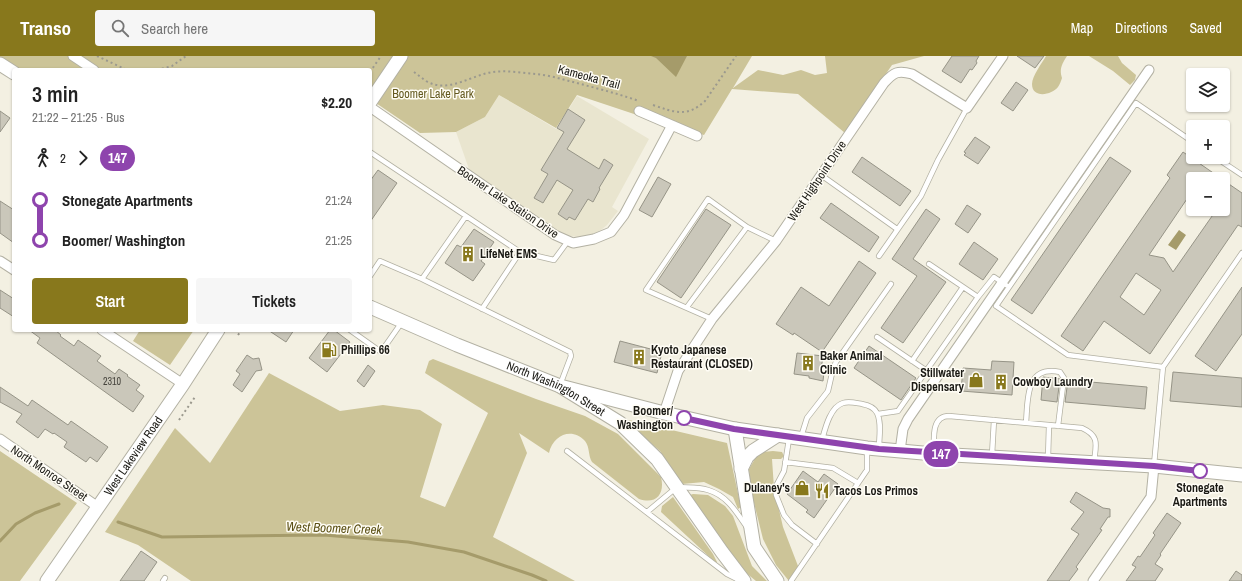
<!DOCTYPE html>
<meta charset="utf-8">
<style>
body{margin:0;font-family:"Archivo Narrow",sans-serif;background:#f6f6f6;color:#222;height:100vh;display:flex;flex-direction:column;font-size:15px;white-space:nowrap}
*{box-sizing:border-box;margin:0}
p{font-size:13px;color:#767676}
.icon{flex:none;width:22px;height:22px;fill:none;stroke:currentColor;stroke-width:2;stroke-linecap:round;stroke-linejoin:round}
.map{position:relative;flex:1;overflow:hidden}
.details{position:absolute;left:12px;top:12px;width:360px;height:264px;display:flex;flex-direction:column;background:#fff;border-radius:4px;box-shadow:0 1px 3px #0004}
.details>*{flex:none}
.badge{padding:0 8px;border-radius:13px;font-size:14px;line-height:26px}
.fabs{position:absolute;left:1186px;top:12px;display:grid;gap:8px}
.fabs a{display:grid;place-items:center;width:44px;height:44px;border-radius:4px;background:#fff;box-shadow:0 1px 3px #0004;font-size:20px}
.map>.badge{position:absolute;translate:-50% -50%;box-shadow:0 0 0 2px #fff}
.legs{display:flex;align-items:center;gap:6px;height:44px;padding:0 20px;font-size:13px}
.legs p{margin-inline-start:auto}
.head{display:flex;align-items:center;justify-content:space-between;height:68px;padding:0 20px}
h1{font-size:22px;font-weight:600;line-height:30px}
.cta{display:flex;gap:8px;margin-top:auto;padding:8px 20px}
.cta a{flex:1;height:46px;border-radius:4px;background:#88781c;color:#fff;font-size:16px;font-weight:600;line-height:46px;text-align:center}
.cta a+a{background:#f6f6f6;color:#222}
ul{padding:0 20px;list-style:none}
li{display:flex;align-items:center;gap:14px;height:40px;font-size:15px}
li i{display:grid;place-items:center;width:6px;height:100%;margin:0 5px;background:currentColor}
li i::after{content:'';width:10px;height:10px;margin:-5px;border:3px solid;border-radius:50%;background:#fff}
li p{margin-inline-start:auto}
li:first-child i{background:linear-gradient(#0000 50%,currentColor 0)}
li:last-child i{background:linear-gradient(currentColor 50%,#0000 0)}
header{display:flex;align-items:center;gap:24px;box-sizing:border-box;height:56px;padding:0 20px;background:#88781c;color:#fff}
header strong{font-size:19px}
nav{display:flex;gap:22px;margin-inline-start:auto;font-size:14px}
.search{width:280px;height:36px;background:#f6f6f6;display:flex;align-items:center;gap:10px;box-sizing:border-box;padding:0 14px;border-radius:4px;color:#767676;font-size:15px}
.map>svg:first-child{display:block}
</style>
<header>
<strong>Transo</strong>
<div class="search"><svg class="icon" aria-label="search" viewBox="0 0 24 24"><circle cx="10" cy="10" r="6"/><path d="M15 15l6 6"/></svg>Search here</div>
<nav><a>Map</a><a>Directions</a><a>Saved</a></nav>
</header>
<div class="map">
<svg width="1242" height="525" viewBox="0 0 1242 525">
<rect width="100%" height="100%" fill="#f3f0e2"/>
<path fill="#e9e5cf" d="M499 39 556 73 577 40 649 83 612 151 618 155 607 169 601 174 589 180 578 181 562 179 470 116 456 76 485 61Z"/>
<path fill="#ccc498" d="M0 0H752L733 32 758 14 783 19 801 14 815 19 827 17 825 0H924L892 9 845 77 798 38 732 33 704 79 661 67 577 39 556 72 499 39 485 61 456 76 420 77 370 43V14H14L0 6Z
M1046 0H1067C1062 8 1059 13 1062 22 1061 25 1060 28 1058 31 1052 39 1032 43 1032 28 1032 20 1042 7 1046 0Z
M1089 0H1118L1122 7 1136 19 1135 24 1130 29 1113 15Z
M140 274H194L170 309 133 285Z
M433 303 536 343 585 360 618 378 661 421C665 437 657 449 639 443L592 406C588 400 590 391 585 385 572 371 553 379 549 397L519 377 527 397 493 481 575 525H191L138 489 105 476 175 372 210 407 269 317 340 355 383 349 420 354 442 368 420 441 445 451 488 357 425 317 429 305Z
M629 364 727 387 741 451 738 453 733 441 719 433 704 426 682 428 660 395 629 368Z
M0 395 77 447 20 525H0Z
M773 395 782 396 784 400 781 403H772L774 432 783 471 798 510 797 516 789 525 776 509 763 483 750 431 749 413 756 401 763 396Z
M693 438 708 439 725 450 733 460 752 510 767 525H756L740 512 690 439Z
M673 441 713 498 717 506 716 507 661 456 662 450Z"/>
<path fill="#a59b6a" d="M651 0H687L676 21 656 2Z
M1179 174 1186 179 1176 194 1168 189Z"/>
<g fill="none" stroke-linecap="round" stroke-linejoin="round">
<path stroke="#a59b6a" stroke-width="3" d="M118 466 162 481 324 479 408 486 464 496 532 519 546 525
M0 485 16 468 35 457 59 448"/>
</g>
<path fill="#cac7ba" stroke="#969487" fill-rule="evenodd" d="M952 0H979L976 5 977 7 972 14 970 13 961 27 942 15Z
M1017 0H1044L1035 12Z
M1016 26 1028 34 1013 55 1001 47Z
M568 53 585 64 567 93 599 113 604 103 613 109 599 132 600 133 593 146 588 143 575 164 569 161 567 164 558 158 573 134 557 124 543 147 534 142 548 118 541 114 564 76 557 72Z
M0 55 10 62 0 76Z
M975 81 990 91 978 108 964 99 966 97 964 96Z
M1183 96 1222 123H1193V134L1149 199 1164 202 1173 216 1217 153H1223V124L1242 137V171L1238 169 1150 298 1104 265 1083 295 1061 280 1170 122 1167 119ZM1136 217 1161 234 1144 259 1120 241Z
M862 101 911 135 900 150 852 116Z
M1110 101 1131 115 1032 258 1011 244Z
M378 114 397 127 370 166V125Z
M658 121 671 128 652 161 639 154Z
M0 145 14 154V187L0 177Z
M831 147 879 181 869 196 820 162Z
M967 149 981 158 968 177 955 168Z
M706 153 731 169 681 242 657 226Z
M926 153 940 163 913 203 946 226 903 287 881 272 917 220 892 203Z
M474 173 494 186 481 205 485 208 473 225 445 207 457 189 461 191Z
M974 186 998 203 983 224 959 208Z
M859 205 876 217 822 296 794 277 793 279 776 268 801 231 829 250Z
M1242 231V278L1216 315 1195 300Z
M0 234 14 243V261L0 252Z
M29 274H55L61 279 60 280 74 290 78 284 101 300 97 305 115 318 119 313 128 319 127 320 140 329 136 334 144 340 133 356 37 287 40 282Z
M268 274H294L286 286Z
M330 274H334L350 286 327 316 309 302Z
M620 285 662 296 657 317 614 306Z
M869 290 916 322 901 344 854 312Z
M797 297 823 300 821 314 824 316 823 325 809 322V320L794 318Z
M247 299 253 303 259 302 262 314 256 315 242 336 233 329 240 318 236 315Z
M992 305 1014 306 1012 339 961 335 963 312 991 314Z
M368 309 375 315 364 331 357 325Z
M1173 316 1242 322V351L1170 345Z
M1043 321 1060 323 1057 346 1041 344Z
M1068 324 1147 331 1145 353 1065 346Z
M0 331 28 350 32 344 68 369 71 365 108 391 97 406 90 401 86 406 64 391 67 386 54 377 53 378 45 373 38 382 16 366 22 358 0 346Z
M803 415 818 426 824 418 838 428 814 462 806 456 808 454 787 438Z
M1076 436 1103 452 1110 453V461H1108L1100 473 1102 474 1076 511 1078 513 1069 525H1047L1079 478 1071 473 1084 456 1070 446Z
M1167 457 1181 467 1160 498 1161 499 1155 508 1163 513 1155 525H1126L1136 511 1132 509 1138 500 1140 501 1155 479 1153 477Z
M141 495 157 506 144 525H120Z
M1236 515 1242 519V525H1229Z"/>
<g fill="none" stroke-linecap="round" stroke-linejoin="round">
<g stroke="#b3b1a3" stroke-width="6">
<path id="lane" d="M1193 86 1136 47 996 250 1068 299 1163 311 1242 197
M370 96 466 160 422 223 570 296 571 300 560 329
M1215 101 1242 119
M821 119 897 173
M466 160 520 196 482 253
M520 196 554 204 568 185
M879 200 921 140 938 104 967 52
M370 220 380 205 422 223
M978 241 994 221 1009 231
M687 251 747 171
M712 263 646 234 708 143 747 171 776 185
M350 274 381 296 402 266
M877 281 927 315
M912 305 963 231
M878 358 898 355 978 241 929 208
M1026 367C1028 343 1025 309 1060 316L1064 322 1058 370
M801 381 807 362 828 335 833 313 836 306 891 228
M789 383 784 415 776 430V439L784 459 792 469 817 488
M822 384C825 373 830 351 843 347 849 345 856 347 862 348 868 349 874 351 877 357 882 367 879 381 879 392
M567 395 727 518 737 523
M934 396C934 383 931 360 949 360L1082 372C1100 380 1096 389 1094 406
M992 399 994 364
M1048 402 1049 369
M785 406 833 412 858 427
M1154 409 1163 311
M647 456 677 431C687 432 698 431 708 434 726 439 736 455 746 470
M163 525 165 522
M791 525 867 414V392"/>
</g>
<g stroke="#b3b1a3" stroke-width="11">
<path id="street" d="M73 0 94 14
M370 51 555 179 573 187 594 183 611 176 624 159 672 69
M639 55 697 80
M0 205 14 214
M102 274 183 328
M664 357 678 315 712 263 776 185 884 27C894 16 898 14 912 18L967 52 1003 0
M0 383 98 451
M900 395 903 373 908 363 1149 14
M1093 525 1151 441 1154 410"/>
</g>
<g stroke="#b3b1a3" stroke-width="15">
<g id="secondary">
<path d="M0 8 14 17"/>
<path d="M370 46 401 0"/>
<path id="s1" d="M370 251 457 289 560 330 620 367 657 403 722 496 744 525"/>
<path d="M560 330 664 357 735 373 867 392 934 398 1154 410 1242 419"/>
<path d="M735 373 754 491 777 525"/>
<path d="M741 413 747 401 753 395 778 379"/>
<path id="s2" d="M47 525 183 328 218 274"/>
</g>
</g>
<path stroke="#9b998e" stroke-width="2" stroke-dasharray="2 3" stroke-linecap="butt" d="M97 0 127 14
M157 14 172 10 186 0
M370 16 381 0
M414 16C418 19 422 22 426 25 448 38 471 19 493 16 507 14 522 17 536 18 547 19 558 22 569 25 592 31 616 37 639 45
M653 49C674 56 687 62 705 45L736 0
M238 279 242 274
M179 364 195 341"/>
<use href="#lane" stroke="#fff" stroke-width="4.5"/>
<use href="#street" stroke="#fff" stroke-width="9"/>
<use href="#secondary" stroke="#fff" stroke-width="13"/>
</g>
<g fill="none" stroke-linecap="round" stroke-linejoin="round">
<g stroke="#fff" stroke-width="9">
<path id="line-1" d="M684 362 734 373 879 393 1154 410 1200 415"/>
</g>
<use href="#line-1" stroke="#8e44ad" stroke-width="6"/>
</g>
<defs>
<g id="building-bare" transform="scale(1.2)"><path d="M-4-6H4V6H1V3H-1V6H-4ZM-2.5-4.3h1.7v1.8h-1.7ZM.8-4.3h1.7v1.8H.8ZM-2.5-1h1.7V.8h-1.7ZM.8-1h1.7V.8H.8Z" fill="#88781c" stroke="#fffdf5" stroke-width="2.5" paint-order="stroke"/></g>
<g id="fuel-bare" transform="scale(1.2)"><path d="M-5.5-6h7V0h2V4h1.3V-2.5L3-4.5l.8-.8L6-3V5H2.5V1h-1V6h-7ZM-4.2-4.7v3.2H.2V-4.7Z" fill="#88781c" stroke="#fffdf5" stroke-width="2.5" paint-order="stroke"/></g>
<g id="shop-bare" transform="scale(1.2)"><path d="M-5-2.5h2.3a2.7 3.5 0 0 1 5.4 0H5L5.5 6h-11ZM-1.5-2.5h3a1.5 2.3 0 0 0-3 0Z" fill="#88781c" stroke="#fffdf5" stroke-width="2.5" paint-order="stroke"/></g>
<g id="restaurant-bare" transform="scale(1.2)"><path d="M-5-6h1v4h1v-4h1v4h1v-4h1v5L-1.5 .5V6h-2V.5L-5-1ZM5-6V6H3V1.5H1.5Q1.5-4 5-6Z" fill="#88781c" stroke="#fffdf5" stroke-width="2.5" paint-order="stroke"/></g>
</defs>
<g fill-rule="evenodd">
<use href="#building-bare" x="468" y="198"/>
<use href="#fuel-bare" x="329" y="294"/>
<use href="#building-bare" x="639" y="301"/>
<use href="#building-bare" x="808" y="307"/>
<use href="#shop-bare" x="976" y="324"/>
<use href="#building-bare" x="1001" y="326"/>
<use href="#shop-bare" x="802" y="432"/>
<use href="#restaurant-bare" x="822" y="435"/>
</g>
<g fill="#fff" stroke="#8e44ad" stroke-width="2">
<circle cx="684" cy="362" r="7"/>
<circle cx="1200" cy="415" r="7"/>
</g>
<g text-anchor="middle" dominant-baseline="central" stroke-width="3" stroke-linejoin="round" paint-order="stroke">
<g font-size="10" fill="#47453e">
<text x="112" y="325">2310</text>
</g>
<g font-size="12" fill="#1b1a15" stroke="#fffdf5">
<text transform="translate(589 21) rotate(15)">Kameoka Trail</text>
<text transform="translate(817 125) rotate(-56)">West Highpoint Drive</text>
<text transform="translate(508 146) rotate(34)">Boomer Lake Station Drive</text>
<text stroke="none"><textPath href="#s1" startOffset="203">North Washington Street</textPath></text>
<text stroke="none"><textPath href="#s2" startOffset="152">West Lakeview Road</textPath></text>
<text transform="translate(49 417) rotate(34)">North Monroe Street</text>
</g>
<g font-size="12" fill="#63581e" stroke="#fffdf5">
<text x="433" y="38">Boomer Lake Park</text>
</g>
<g font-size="12" font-weight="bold" fill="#1b1a15" stroke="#fffdf5" text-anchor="start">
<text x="480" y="198">LifeNet EMS</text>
<text x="341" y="294">Phillips 66</text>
<text x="651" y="294">Kyoto Japanese<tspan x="651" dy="14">Restaurant (CLOSED)</tspan></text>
<text x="820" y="300">Baker Animal<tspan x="820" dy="14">Clinic</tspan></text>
<text x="964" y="317" text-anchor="end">Stillwater<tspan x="964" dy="14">Dispensary</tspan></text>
<text x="1013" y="326">Cowboy Laundry</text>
<text x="790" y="432" text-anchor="end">Dulaney's</text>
<text x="834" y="435">Tacos Los Primos</text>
</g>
<g font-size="12" font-weight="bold" fill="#1b1a15" stroke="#fffdf5" text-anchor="end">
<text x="673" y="355">Boomer/<tspan x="673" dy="14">Washington</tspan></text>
<text x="1200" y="432" text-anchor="middle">Stonegate<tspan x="1200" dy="14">Apartments</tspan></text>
</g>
<g font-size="13" font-style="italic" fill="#5b5015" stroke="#fffdf5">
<text transform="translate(334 472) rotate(2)">West Boomer Creek</text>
</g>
</g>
</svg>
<div class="fabs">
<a><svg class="icon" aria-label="layers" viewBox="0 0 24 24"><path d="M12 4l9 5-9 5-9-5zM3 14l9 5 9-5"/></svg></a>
<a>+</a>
<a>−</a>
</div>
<b class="badge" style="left:941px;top:398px;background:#8e44ad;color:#fff">147</b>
<section class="details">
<div class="head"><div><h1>3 min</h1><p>21:22 – 21:25 · Bus</p></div><b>$2.20</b></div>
<div class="legs"><svg class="icon" aria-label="walk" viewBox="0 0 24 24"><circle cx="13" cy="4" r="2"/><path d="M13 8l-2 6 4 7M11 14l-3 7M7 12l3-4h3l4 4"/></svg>2<svg class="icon" aria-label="forward" viewBox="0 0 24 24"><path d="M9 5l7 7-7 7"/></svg><b class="badge" style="background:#8e44ad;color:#fff">147</b></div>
<ul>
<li><i style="color:#8e44ad"></i><b>Stonegate Apartments</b><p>21:24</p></li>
<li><i style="color:#8e44ad"></i><b>Boomer/ Washington</b><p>21:25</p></li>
</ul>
<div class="cta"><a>Start</a><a>Tickets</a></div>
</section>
</div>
